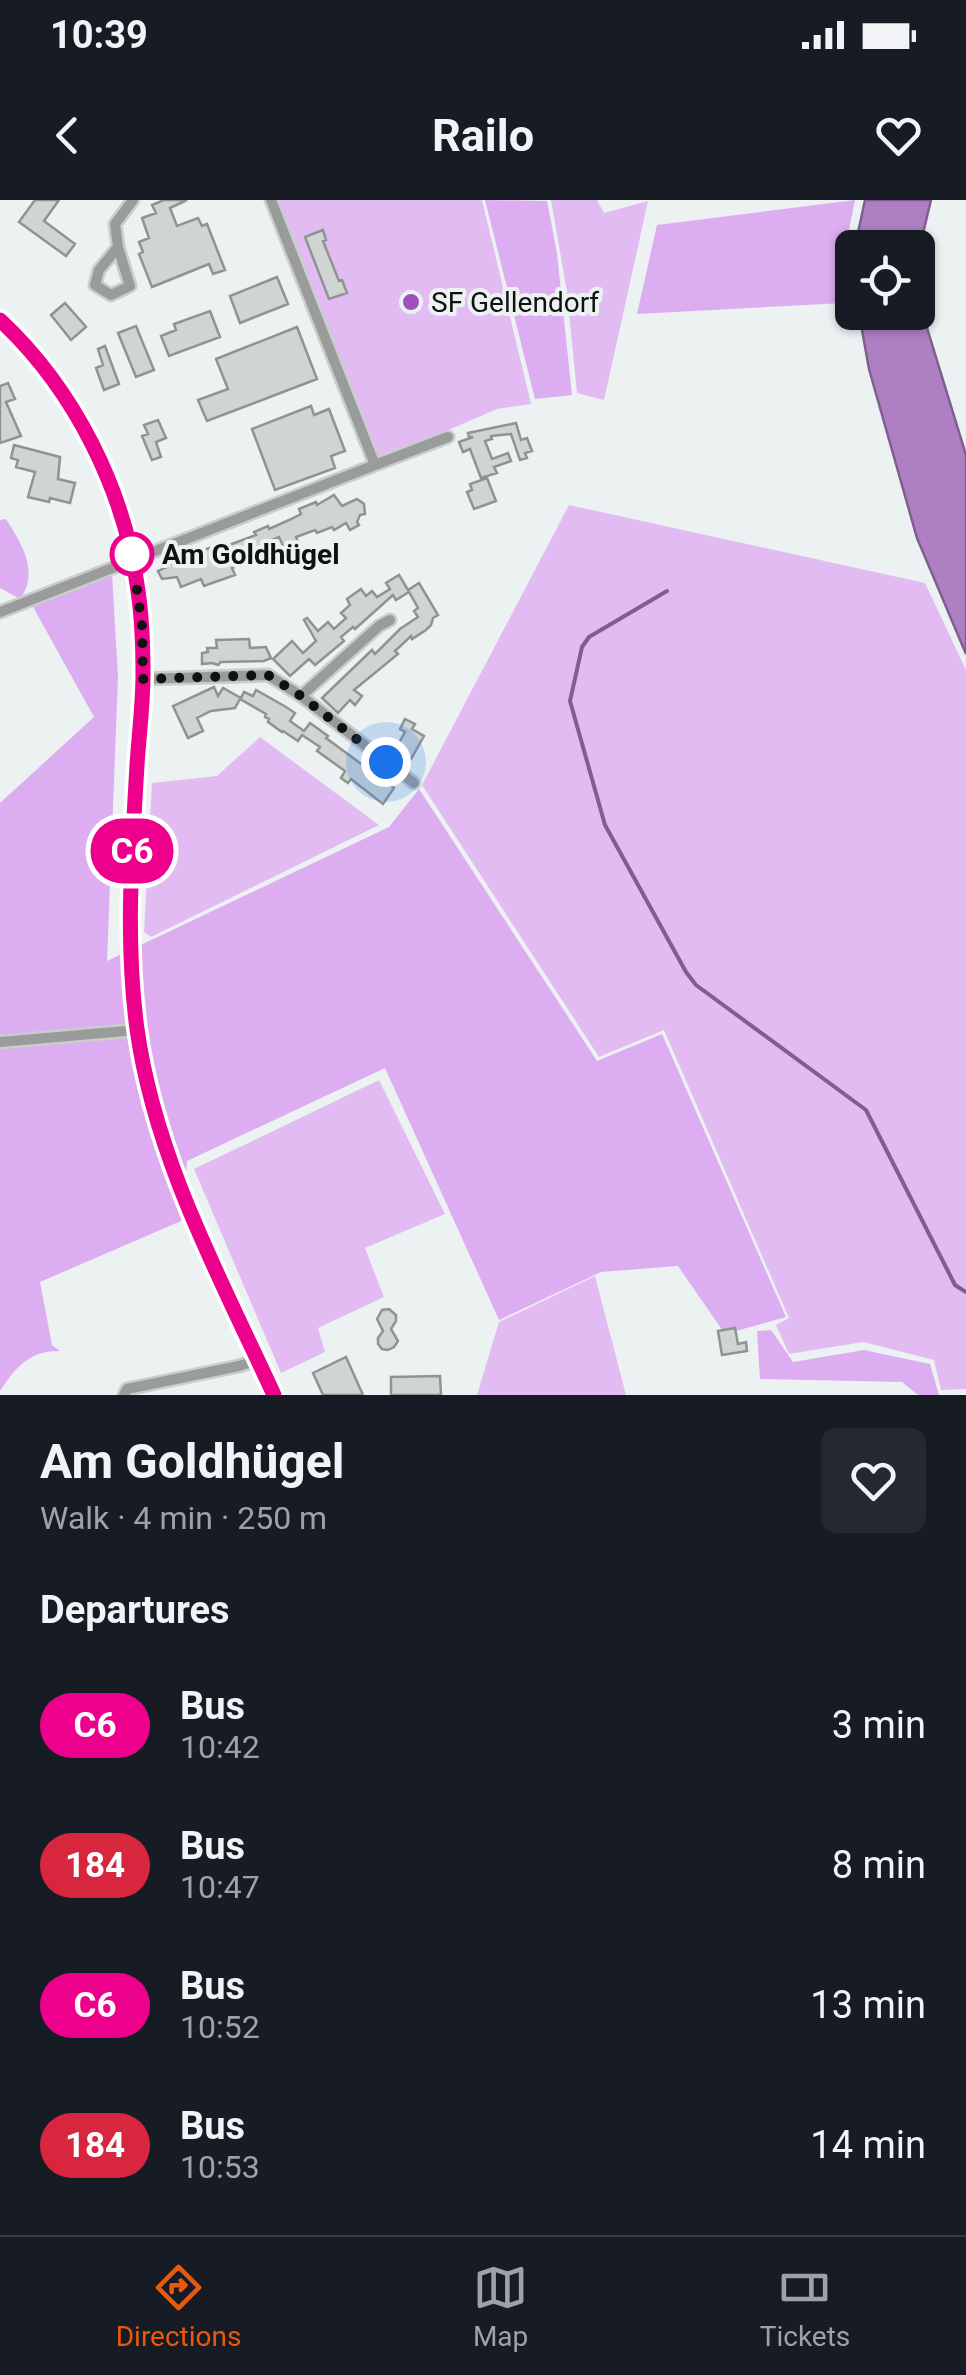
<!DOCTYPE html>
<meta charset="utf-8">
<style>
body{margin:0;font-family:Roboto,sans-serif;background:#242831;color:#f1f3f6;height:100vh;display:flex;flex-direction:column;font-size:38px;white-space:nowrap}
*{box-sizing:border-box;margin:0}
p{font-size:32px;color:#9ea1a6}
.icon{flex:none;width:55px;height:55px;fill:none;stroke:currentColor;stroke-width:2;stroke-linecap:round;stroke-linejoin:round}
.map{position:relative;height:1195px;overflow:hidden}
.sheet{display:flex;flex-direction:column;background:#171b24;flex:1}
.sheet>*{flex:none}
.badge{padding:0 20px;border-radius:32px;font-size:35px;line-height:65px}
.controls{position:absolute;left:835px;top:30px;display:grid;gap:20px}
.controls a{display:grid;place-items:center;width:100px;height:100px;border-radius:15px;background:#171b24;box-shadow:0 2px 8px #0004;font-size:50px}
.you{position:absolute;width:50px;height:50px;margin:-25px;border:8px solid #fff;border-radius:50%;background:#1a73e8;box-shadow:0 0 0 15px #1a73e833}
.map>.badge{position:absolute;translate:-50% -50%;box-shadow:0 0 0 5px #fff}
h2{padding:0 40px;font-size:38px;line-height:90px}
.round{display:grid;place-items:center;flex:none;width:105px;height:105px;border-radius:15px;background:#242831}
.headline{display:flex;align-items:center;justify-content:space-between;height:170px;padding:0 40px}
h1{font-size:48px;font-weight:700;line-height:75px}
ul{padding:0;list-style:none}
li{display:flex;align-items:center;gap:30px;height:140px;padding:0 40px}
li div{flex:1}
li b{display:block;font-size:38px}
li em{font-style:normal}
li .badge{min-width:110px;font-weight:700;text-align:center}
.status{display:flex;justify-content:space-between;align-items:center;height:70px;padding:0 50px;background:#171b24;direction:ltr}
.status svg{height:28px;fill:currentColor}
header{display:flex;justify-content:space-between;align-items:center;height:130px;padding:0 40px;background:#171b24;font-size:45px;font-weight:700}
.dock{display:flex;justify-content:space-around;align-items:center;height:140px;border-top:2px solid #363941;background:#171b24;font-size:28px;color:#9ea1a6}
.dock a{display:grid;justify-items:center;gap:5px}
.dock .active{color:#ea580c}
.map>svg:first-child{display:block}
</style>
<div class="status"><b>10:39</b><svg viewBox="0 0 49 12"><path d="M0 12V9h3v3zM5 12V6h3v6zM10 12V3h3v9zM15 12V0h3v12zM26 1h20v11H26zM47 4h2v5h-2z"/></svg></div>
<header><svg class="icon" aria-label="back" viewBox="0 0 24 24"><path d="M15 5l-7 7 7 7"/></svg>Railo<svg class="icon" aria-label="heart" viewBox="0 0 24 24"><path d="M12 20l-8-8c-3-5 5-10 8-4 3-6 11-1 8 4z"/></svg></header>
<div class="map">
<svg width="966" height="1195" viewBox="0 0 966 1195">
<rect width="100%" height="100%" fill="#ecf2f1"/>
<path fill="#e2bbf3" d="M277 0H482L531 204 497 209 377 261Z
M551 0H597L604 13 648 1 604 200 577 193 567 92Z
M569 305 925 383 966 470V1189L941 1190 934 1160 863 1142 789 1154 776 1125 789 1118 664 830 599 857 422 585Z
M260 537 379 625 151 737 144 732 152 583 217 576Z
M379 880 445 1014 365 1048 384 1097 318 1128 325 1152 281 1173 194 969Z
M595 1076 626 1195H477L499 1122Z"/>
<path fill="#ddadf2" d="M485 0 547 1 557 53 572 195 535 199Z
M855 0 841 69 844 103 637 114 657 25Z
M6 319C21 343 40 371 20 399L0 388V320Z
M112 374 118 477 107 761 389 627 419 589 597 861 662 834 786 1117 725 1134 678 1066 601 1072 499 1120 385 868 187 961 181 1021 40 1082 52 1145 60 1151C30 1150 15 1168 0 1191V603L94 517 32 405Z
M771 1130 793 1162 864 1150 930 1164 939 1195H918L902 1182 760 1179 757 1131Z"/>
<path fill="#ae80c3" stroke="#7f5f8e" stroke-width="2.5" d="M865 0H931L918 54V48L855 47Z
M918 72 920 105 966 255V454L917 338 869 169 859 113 918 112Z"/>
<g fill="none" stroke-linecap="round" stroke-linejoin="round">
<path stroke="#7f5f8e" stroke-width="4" d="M667 391 589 437 582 447 570 501 605 625 686 772 696 785 866 910 955 1085 966 1092"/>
</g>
<path fill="#d0d5d4" stroke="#8f9493" stroke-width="2.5" d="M35 0H59L44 21 75 44 66 56 19 22Z
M164 0H187L170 8 177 26 198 18 202 26 207 24 225 70 213 74 209 64 152 87 139 54 143 52 139 42 149 38 142 18 156 13 152 5Z
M323 30 326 40 323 41 339 81 342 80 347 93 329 99 305 37Z
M277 77 288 104 240 123 230 96Z
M65 103 86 127 71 140 51 115Z
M210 111 220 137 169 156 161 136 176 130 174 124Z
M136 126 154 170 136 177 118 133Z
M297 127 317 179 207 221 198 200 228 189 216 159Z
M105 146 119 184 104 190 96 168 103 165 98 149Z
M8 183 15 199 6 202 21 236 0 243V186Z
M311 206 314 215 329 209 345 251 331 256 335 268 275 290 252 229Z
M158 220 166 238 156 242 161 257 152 260 142 236 148 234 144 225Z
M516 223 521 240 527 238 532 251 525 253 527 258 520 260 511 234 491 236 492 239 485 241 492 259 508 253 511 261 494 267 497 273 481 278 470 249 463 252 459 242 473 237H469L468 233Z
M14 245 60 257 58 279 75 283 70 303 50 298 49 302 28 297 35 272 16 267 18 260 11 258Z
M487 278 496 301 474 309 467 292 472 290 470 284Z
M334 295 342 306 357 299 364 304 365 314 360 315 357 322 359 325 350 330 346 323 334 330 332 327 317 333 315 330 296 337 299 345 285 350 279 337 264 343 266 349 259 354 239 362 240 365 232 368 235 375 204 386 201 379 181 387 177 377 162 379 158 371 167 367 166 365 212 347 213 351 256 335 254 332 268 326 269 329 289 320 301 314 299 309 316 302 317 305Z
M399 375 408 390 419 383 438 415 433 418 431 425 426 430 412 439 411 436 395 451 398 454 354 490 362 496 355 505 350 500 338 513 322 498 372 450 375 454 400 429 418 417 414 411 418 408 409 392 396 400 393 395 355 429 353 427 341 437 344 441 315 465 309 459 290 476 273 459 292 441 303 453 316 441 304 420 307 418 318 431 328 422 334 429 346 418 341 413 350 405 347 399 361 389 366 396 372 391 377 397 390 389 386 383Z
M249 439 250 448 266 447 271 458 264 461 221 462 218 465 212 463 202 464V453L208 452 207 448H217L216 440Z
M214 487 218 496 223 488 241 498 244 492 253 496 256 490 286 507 295 513 290 521 304 531 310 523 328 536 326 538 394 588 383 604 351 579 348 583 341 578 345 571 317 551 320 547 302 535 298 541 283 531 282 532 268 522 269 519 265 517 266 514 240 499 235 508 211 511 197 518 203 531 188 538 173 506Z
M405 519 415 524 412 529 424 536 411 559 395 550 405 532 400 529Z
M389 1109 396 1115V1121L391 1129 398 1141 394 1147 388 1150 382 1149 378 1144V1138L383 1131 377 1119 382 1110Z
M735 1128 738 1144 746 1142 747 1151 722 1155 718 1131Z
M346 1157 363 1195H323L313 1173Z
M440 1176 441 1195H391V1177Z"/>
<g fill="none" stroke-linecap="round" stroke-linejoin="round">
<g stroke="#c9cecd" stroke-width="15">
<path id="minor" d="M118 47 99 70 95 85 111 95 130 86 118 47 115 24 133 0
M375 265 448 237
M0 412 375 265 271 0
M143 479 268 475 301 496 414 583
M301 496 379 426 390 420
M0 842 137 830
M124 1195 127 1189 239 1166 258 1160"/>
</g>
<g stroke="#c9cecd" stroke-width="19">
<path id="major" d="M0 120C74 189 126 290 139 391 142 418 142 447 143 474 143 507 139 540 137 572 132 658 126 743 137 828 154 959 220 1077 274 1195"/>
</g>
<use href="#minor" stroke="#9a9c9c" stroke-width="10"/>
<use href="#major" stroke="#545757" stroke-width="14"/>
</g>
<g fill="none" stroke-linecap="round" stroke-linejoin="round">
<g stroke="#fff" stroke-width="22">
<path id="line" d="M0 120C74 189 125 290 138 391 142 418 143 447 143 474 143 504 139 535 137 565 132 653 125 740 137 829 155 959 220 1077 274 1195"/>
</g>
<use href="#line" stroke="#ec008c" stroke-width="15"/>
<path stroke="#101111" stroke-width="10" stroke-dasharray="0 18" d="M132 354 142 426 143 479 268 475 301 496 386 562"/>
</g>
<circle fill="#9f4fbf" stroke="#ecf2f1" stroke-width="4" cx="411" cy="102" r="10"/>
<circle fill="#fff" stroke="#ec008c" stroke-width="5" cx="132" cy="354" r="20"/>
<g text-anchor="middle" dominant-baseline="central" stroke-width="8" stroke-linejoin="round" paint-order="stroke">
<g font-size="28" fill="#101111" stroke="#ecf2f1" text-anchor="start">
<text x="431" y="102">SF Gellendorf</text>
</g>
<g font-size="28" font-weight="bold" fill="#101111" stroke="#ecf2f1" text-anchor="start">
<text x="162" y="354">Am Goldhügel</text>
</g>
</g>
</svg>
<div class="controls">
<a><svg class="icon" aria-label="locate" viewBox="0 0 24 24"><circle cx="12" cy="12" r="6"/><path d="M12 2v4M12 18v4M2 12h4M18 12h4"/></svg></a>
</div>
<div class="you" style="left:386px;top:562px"></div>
<b class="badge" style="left:132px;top:651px;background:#ec008c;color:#fff">C6</b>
</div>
<section class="sheet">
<div class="headline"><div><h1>Am Goldhügel</h1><p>Walk · 4 min · 250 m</p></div><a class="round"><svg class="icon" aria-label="heart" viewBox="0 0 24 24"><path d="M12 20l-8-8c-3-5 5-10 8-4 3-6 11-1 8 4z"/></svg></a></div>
<h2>Departures</h2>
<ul>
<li><span class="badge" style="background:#ec008c;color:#fff">C6</span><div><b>Bus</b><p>10:42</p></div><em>3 min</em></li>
<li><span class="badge" style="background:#d7263d;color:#fff">184</span><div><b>Bus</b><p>10:47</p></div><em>8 min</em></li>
<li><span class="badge" style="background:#ec008c;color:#fff">C6</span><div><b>Bus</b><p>10:52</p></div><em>13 min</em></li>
<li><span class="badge" style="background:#d7263d;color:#fff">184</span><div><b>Bus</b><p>10:53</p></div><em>14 min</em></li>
</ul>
</section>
<nav class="dock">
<a class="active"><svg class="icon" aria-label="directions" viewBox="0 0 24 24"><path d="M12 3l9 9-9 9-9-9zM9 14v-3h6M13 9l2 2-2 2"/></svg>Directions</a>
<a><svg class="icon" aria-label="map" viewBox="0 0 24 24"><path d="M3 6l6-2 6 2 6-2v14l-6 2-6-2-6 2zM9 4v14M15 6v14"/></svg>Map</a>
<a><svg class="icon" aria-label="tickets" viewBox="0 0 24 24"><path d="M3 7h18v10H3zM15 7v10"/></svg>Tickets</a>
</nav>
